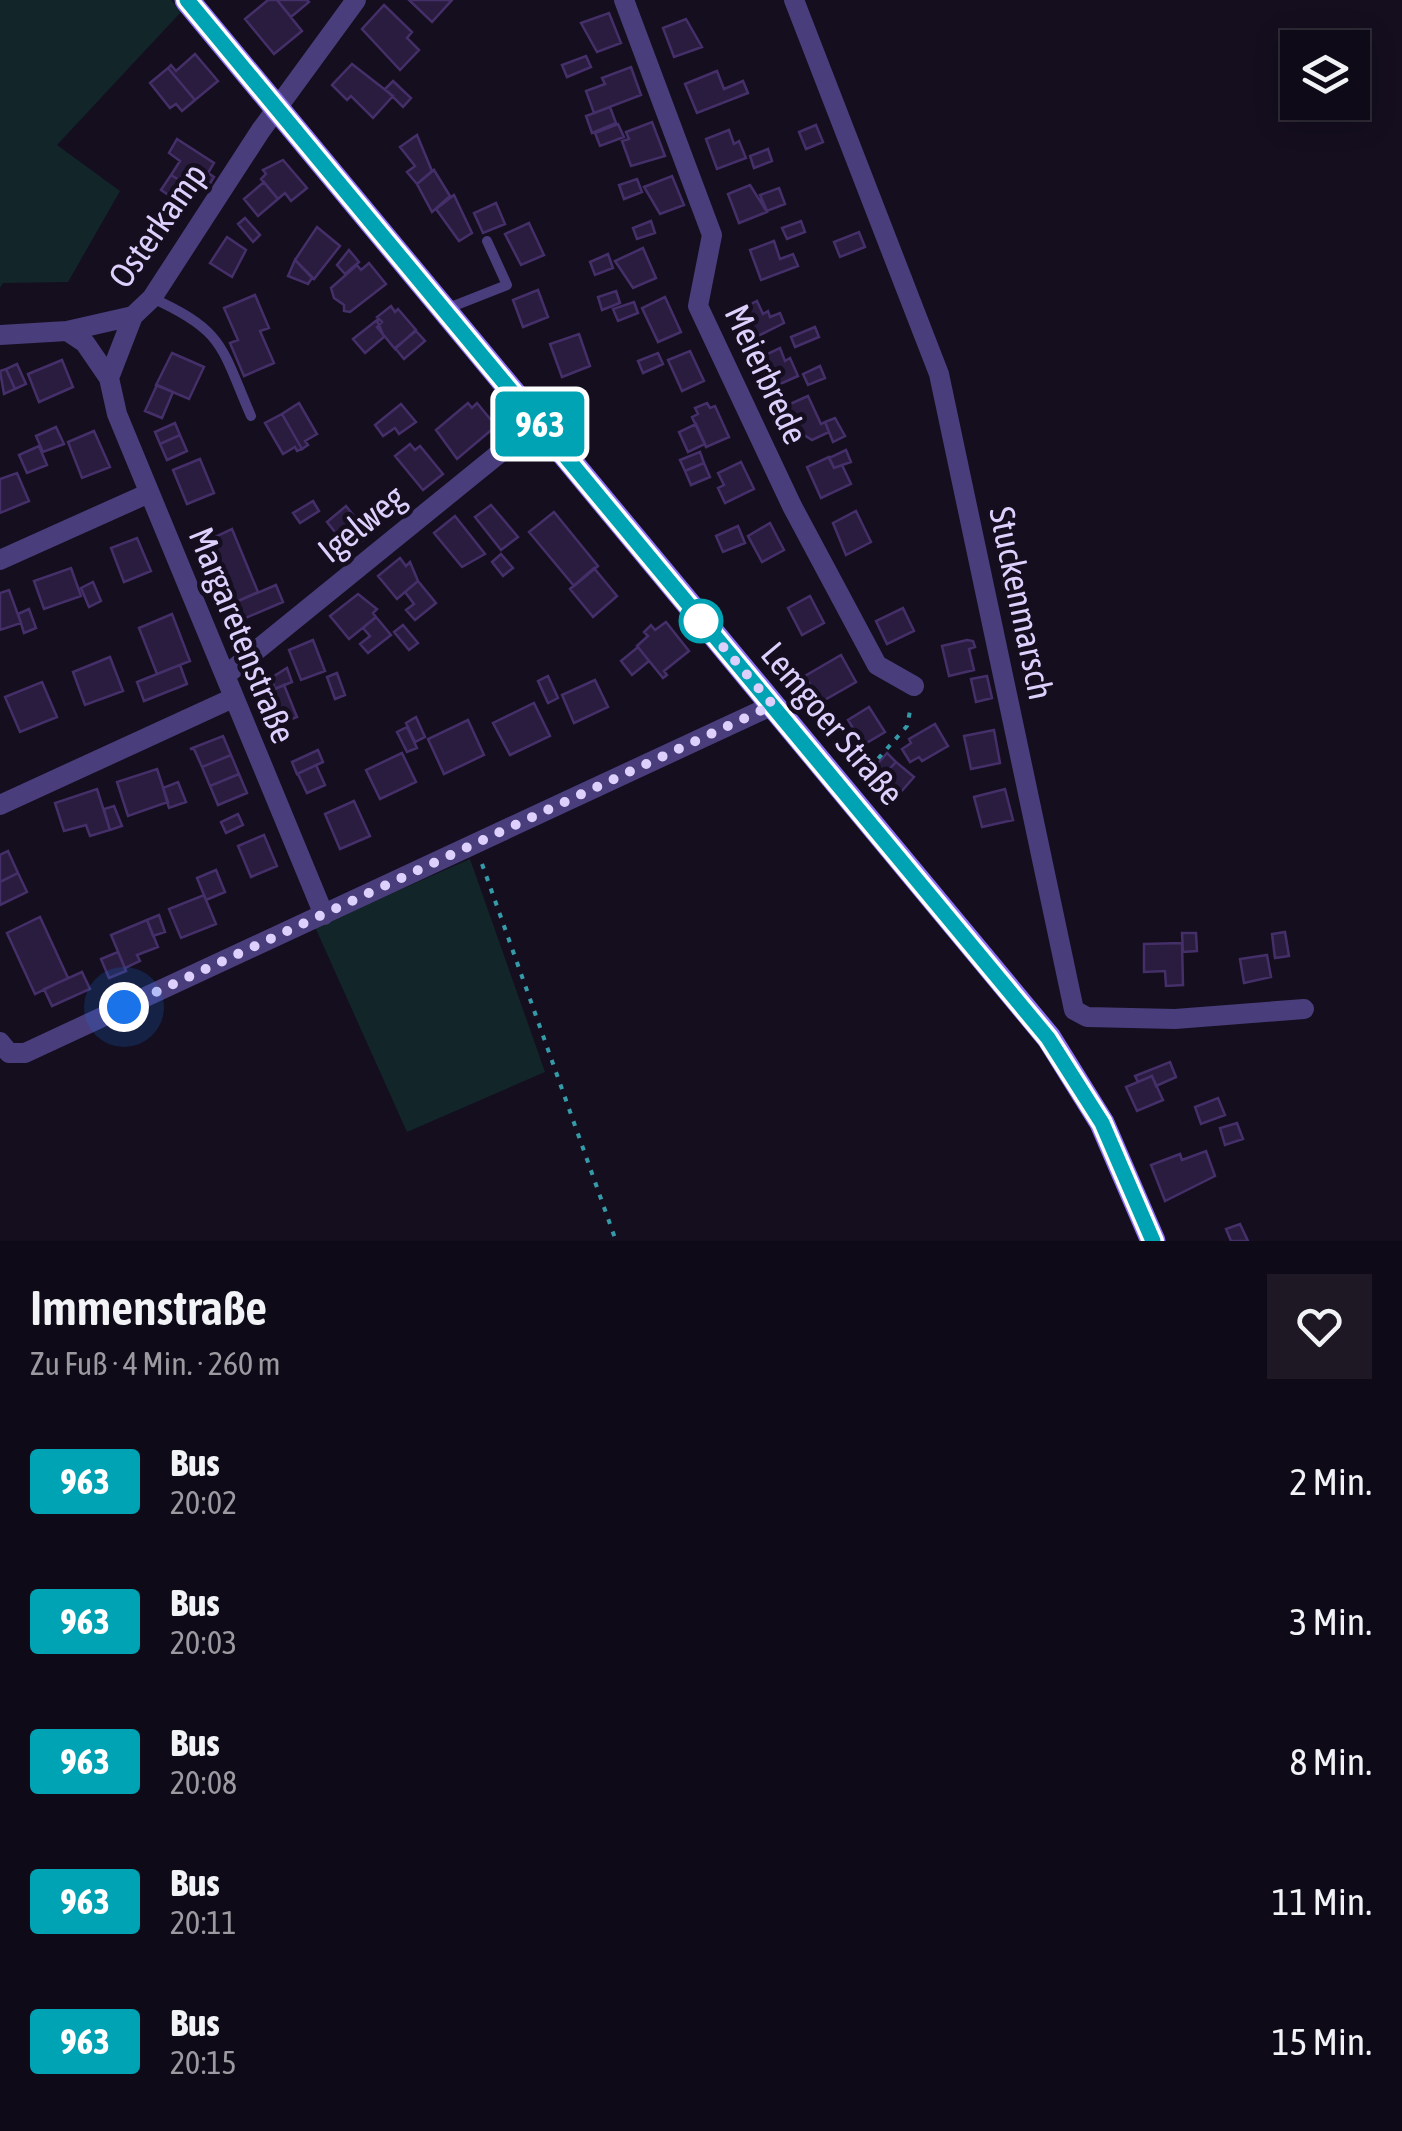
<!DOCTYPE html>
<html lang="de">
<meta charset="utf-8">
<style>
body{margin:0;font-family:"Asap Condensed",sans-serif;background:#1d1824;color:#f1f3f6;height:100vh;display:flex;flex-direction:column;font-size:38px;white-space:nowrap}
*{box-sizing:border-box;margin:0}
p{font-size:32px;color:#9b9aa1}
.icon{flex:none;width:55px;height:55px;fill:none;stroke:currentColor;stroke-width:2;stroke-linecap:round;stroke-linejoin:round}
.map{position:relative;height:1241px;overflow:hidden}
.details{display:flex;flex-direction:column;background:#0f0a17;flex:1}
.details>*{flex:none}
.badge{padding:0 20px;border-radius:8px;font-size:35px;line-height:65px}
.tools{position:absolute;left:1280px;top:30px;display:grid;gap:20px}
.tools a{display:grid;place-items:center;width:90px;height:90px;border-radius:0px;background:#0f0a17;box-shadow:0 5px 25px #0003,0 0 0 2px #2f2b36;font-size:50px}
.you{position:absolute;width:50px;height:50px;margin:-25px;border:8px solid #fff;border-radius:50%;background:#1a73e8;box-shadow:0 0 0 15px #1a73e833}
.map>.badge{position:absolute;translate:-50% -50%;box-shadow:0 0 0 5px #fff}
.round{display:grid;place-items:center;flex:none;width:105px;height:105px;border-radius:0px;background:#1d1824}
.summary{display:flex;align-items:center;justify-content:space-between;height:170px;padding:0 30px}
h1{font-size:48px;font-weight:600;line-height:75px}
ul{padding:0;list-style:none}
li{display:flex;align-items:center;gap:30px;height:140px;padding:0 30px}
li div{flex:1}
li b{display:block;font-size:38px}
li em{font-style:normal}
li .badge{min-width:110px;font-weight:700;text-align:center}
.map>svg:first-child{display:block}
</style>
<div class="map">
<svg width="1402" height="1241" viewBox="0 0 1402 1241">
<rect width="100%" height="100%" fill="#140e1f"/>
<path fill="#122529" d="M0 0H171L181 12 57 145 120 191 68 282 3 283 0 288Z
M470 859 545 1072 407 1132 315 927Z"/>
<path fill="#291c3f" stroke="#452f69" stroke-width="2.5" d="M268 0H277L302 31 274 54 245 19Z
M277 0H307L309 2 291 17Z
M409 0H452L432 22Z
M384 5 412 32 407 38 419 50 400 70 362 29Z
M609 13 621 43 597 52 581 23Z
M686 19 702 47 674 57 663 28Z
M195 54 218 81 195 100 168 68 171 65 176 71Z
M586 56 591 67 567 77 562 65Z
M352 64 393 96 373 118 351 96 347 100 332 85Z
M631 67 641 95 594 113 586 91 605 84 602 78Z
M168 68 195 100 182 111 176 104 170 108 150 83Z
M717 71 724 89 743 81 748 93 697 113 685 84Z
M393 81 411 98 403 107 385 89Z
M610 107 616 123 592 133 586 116Z
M652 122 665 156 631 166 622 141 629 139 626 132Z
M618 124 624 137 600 146 595 133Z
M816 125 823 142 806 149 799 132Z
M729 130 734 144 739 141 746 158 717 169 706 139Z
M417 135 432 171 417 184 407 172 415 166 400 147Z
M177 139 214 163 208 173 214 177 208 187 202 183 197 191 171 175 180 161 169 153Z
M768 149 772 161 754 168 750 156Z
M283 160 307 188 291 201 285 193 278 199 261 179 266 174 263 170Z
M434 170 450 196 432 212 417 184Z
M171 175 197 191 186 207 161 190Z
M672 176 684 205 660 214 644 187Z
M637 179 642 192 624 199 619 185Z
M264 182 278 199 258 216 244 199Z
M750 185 767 212 739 223 728 194Z
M779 188 785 204 767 211 760 195Z
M454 195 472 233 459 241 436 209Z
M496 203 505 224 483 233 474 213Z
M245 218 260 235 253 242 238 224Z
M651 221 655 233 637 239 633 228Z
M801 221 805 232 787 239 782 228Z
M529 223 544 255 521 265 505 234Z
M317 227 340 246 314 279 295 260Z
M859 232 865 247 840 257 834 242Z
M227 237 246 250 232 277 210 263Z
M774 241 780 259 793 254 798 266 761 280 750 250Z
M643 248 656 278 633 288 615 261Z
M349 250 359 262 345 274 337 265Z
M608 254 613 268 595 275 590 262Z
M295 260 312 278 308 284 288 276Z
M369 263 386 284 350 312 344 311V305L334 298 331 288 357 265 361 270Z
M538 290 548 317 523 327 513 300Z
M616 291 620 303 602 310 598 297Z
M255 295 269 328 260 331 274 363 244 376 230 343 238 340 224 308Z
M665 297 681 332 658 342 642 308Z
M757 301 763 314 768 311 770 317 780 313 784 323 748 341 735 312Z
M634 302 638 313 618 321 613 309Z
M391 306 395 312 398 309 416 330 395 349 377 327 382 322 377 317Z
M377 320 384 337 365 353 353 339Z
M815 327 819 337 795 347 791 337Z
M416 331 425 341 404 359 395 348Z
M579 334 590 366 562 377 550 344Z
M780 348 785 361 790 358 798 376 771 388 757 359Z
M690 351 704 381 682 391 668 360Z
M172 353 204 367 189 399 156 385Z
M658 353 663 364 643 373 638 361Z
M62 360 73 387 39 402 28 374Z
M17 364 26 384 15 389 6 369Z
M820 366 825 378 808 385 803 374Z
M6 369 15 389 4 394 0 371Z
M157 385 173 392 162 418 145 411Z
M808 396 821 424 825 422 829 432 812 440 804 435 793 440 779 409Z
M299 403 317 434 305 441 308 445 302 449 282 414Z
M468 403 472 408 477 403 496 426 457 459 436 430Z
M707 403 710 408 715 406 729 437 706 447 692 417 698 414 695 408Z
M401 404 416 422 399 434 395 428 383 436 375 425Z
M282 414 302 449 297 451 295 447 283 454 265 423Z
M835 418 845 436 833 442 825 422Z
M175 423 180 435 160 444 155 432Z
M696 424 705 444 688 452 679 432Z
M56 427 64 444 43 452 36 436Z
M94 431 110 467 82 478 68 442Z
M180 435 187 451 167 460 160 444Z
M410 444 415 450 420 446 443 474 423 490 395 456Z
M39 446 47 465 27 473 19 455Z
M846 450 851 462 834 468 829 458Z
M700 452 704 463 685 471 680 460Z
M829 457 834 468 842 465 851 484 821 498 807 467Z
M200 459 214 493 187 504 173 470Z
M741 462 754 489 725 503 718 488 724 485 718 473Z
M704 463 710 477 691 485 685 471Z
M17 473 29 501 0 513V479Z
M313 501 319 511 300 523 293 513Z
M491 505 518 537 501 550 475 517Z
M346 506 369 535 350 551 327 522Z
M856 511 871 542 846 555 833 523Z
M554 512 598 566 574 586 529 532Z
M455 516 485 554 462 567 434 533Z
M770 523 784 550 762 562 748 536Z
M738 526 745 543 723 552 716 536Z
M232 529 258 592 229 605 202 543Z
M137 538 151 571 124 582 111 548Z
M501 554 513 568 503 576 492 562Z
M400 558 406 566 410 562 418 581 397 599 378 576Z
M71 568 81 596 44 609 34 581Z
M594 568 617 596 593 617 570 589Z
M418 581 436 603 415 620 406 610 414 604 405 592Z
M93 582 101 601 89 607 81 588Z
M276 585 283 602 236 622 229 605Z
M9 590 21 623 0 630V593Z
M358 594 377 609 373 613 376 617 349 639 330 616Z
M810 596 824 623 802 635 788 608Z
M903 608 914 631 887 644 876 621Z
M29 609 36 628 24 633 18 614Z
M172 614 190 661 157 674 139 628Z
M376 617 391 635 368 653 360 644 370 636 363 628Z
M666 622 689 651 664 671 667 675 663 678 637 646 648 636 644 632 651 625 655 630Z
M403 625 418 643 409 650 394 632Z
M313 640 325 671 301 680 289 650Z
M967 640 973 641 975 647 969 649 974 670 949 676 942 646Z
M638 647 649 661 632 675 621 661Z
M841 655 856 682 821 702 805 676Z
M110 657 123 691 85 705 73 672Z
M180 665 187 684 144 701 137 682Z
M287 668 292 682 275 689 271 678Z
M337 673 345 695 335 699 327 677Z
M548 676 558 698 548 703 538 681Z
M987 676 992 698 976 702 971 679Z
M595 680 608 707 574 723 562 695Z
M42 682 57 717 20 732 5 697Z
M284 685 297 717 270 727 258 696Z
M534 703 550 736 510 755 493 723Z
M869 707 885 732 863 745 848 720Z
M416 717 425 737 415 742 406 723Z
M468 720 484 755 444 774 428 739Z
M935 724 948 746 922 761 919 757 910 762 902 749 911 743 909 739Z
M407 727 417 748 407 752 397 732Z
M994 730 1000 763 971 769 964 736Z
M223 736 231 755 202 767 194 749H190Z
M318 750 323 762 297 774 292 762Z
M402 753 416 782 380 799 366 770Z
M887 753 896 762 882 777 873 769Z
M231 755 239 774 210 786 202 767Z
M896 762 914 777 900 793 882 777Z
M316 765 325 785 307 793 298 774Z
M157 769 168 802 128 816 117 782Z
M239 774 247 793 218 805 210 786Z
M178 782 186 802 169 808 163 788Z
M97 789 110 830 90 836 86 825 64 831 55 803Z
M1005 789 1013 820 982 827 974 797Z
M354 801 370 836 340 849 325 814Z
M114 806 122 826 110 830 104 809Z
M238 814 243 825 226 833 221 822Z
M264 835 277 866 251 877 238 846Z
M8 851 18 873 0 882V855Z
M216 870 225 892 206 900 197 878Z
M18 873 27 892 0 905V882Z
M204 895 216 924 181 938 169 909Z
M159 915 165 932 153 936 147 920Z
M40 917 68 978 35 994 7 933Z
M147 920 158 947 137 955 140 961 125 968 111 935Z
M1285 932 1289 956 1275 958 1272 934Z
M1182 933H1196L1197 951 1183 952Z
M1182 943 1183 985 1166 986 1165 971 1144 972V944Z
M118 952 126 971 109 978 101 959Z
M1267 955 1271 977 1244 983 1240 959Z
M82 972 90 989 52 1006 44 989Z
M1170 1062 1176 1077 1156 1086 1152 1076 1138 1082 1135 1076Z
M1152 1076 1163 1100 1137 1111 1126 1087Z
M1218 1098 1225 1115 1201 1124 1195 1107Z
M1237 1123 1243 1139 1225 1145 1220 1128Z
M1206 1151 1215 1176 1165 1201 1151 1165 1180 1154 1182 1160Z
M1240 1224 1248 1241H1231L1226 1229Z"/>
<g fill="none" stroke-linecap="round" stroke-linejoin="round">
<path stroke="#369ba9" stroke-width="4" stroke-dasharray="5 8" stroke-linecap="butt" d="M861 778 907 726 911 706
M482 864 616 1241"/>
<path stroke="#4a3d7b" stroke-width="10" d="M152 298C225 331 221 347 251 416
M446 309 507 285 487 241"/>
<path stroke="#4a3d7b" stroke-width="20" d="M624 0 712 235 698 306 792 506 877 665 914 686
M794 0 939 374 1074 1010 1087 1017 1175 1019 1304 1009
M133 316 109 378 117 414 324 915
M67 331 85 343 109 378
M0 335 67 331 133 316 152 298 261 130 356 0
M0 560 149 493
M226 675 538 422
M0 805 233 698
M0 1042 9 1053H25L773 705"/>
<path stroke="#8a6ef4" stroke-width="25" d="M187 0 1049 1038 1102 1123 1153 1241"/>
</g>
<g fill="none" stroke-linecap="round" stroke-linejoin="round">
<g stroke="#fff" stroke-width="22">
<path id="line" d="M187 0 1048 1038 1102 1123 1153 1241"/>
</g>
<use href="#line" stroke="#00a3b4" stroke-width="15"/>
<path stroke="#ddd0fc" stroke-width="10" stroke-dasharray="0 18" d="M124 1007 773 705 701 621"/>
</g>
<circle fill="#fff" stroke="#00a3b4" stroke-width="5" cx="701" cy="621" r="20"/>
<g text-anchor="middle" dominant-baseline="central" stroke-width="9" stroke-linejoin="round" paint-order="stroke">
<g font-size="35" fill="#ddd0fc" stroke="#140e1f">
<text transform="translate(157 225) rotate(-55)">Osterkamp</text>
<text transform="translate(767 374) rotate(65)">Meierbrede</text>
<text transform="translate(361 523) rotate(-39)">Igelweg</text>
<text transform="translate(1022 603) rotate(78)">Stuckenmarsch</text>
<text transform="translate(243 635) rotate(68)">Margaretenstraße</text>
<text transform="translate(833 723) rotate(50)">Lemgoer Straße</text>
</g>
</g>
</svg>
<div class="tools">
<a><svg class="icon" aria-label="layers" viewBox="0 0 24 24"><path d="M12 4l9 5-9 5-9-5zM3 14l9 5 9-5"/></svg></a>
</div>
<div class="you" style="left:124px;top:1007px"></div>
<b class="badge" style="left:540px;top:424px;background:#00a3b4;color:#fff">963</b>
</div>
<section class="details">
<div class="summary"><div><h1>Immenstraße</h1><p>Zu Fuß · 4 Min. · 260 m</p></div><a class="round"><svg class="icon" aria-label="heart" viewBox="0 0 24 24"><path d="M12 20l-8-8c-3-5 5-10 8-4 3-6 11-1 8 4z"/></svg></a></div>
<ul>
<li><span class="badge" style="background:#00a3b4;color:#fff">963</span><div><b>Bus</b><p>20:02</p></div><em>2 Min.</em></li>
<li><span class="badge" style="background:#00a3b4;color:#fff">963</span><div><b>Bus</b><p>20:03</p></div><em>3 Min.</em></li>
<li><span class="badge" style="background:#00a3b4;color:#fff">963</span><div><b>Bus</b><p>20:08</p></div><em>8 Min.</em></li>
<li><span class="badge" style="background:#00a3b4;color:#fff">963</span><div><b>Bus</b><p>20:11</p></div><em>11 Min.</em></li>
<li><span class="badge" style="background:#00a3b4;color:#fff">963</span><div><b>Bus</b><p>20:15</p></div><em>15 Min.</em></li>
</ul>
</section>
